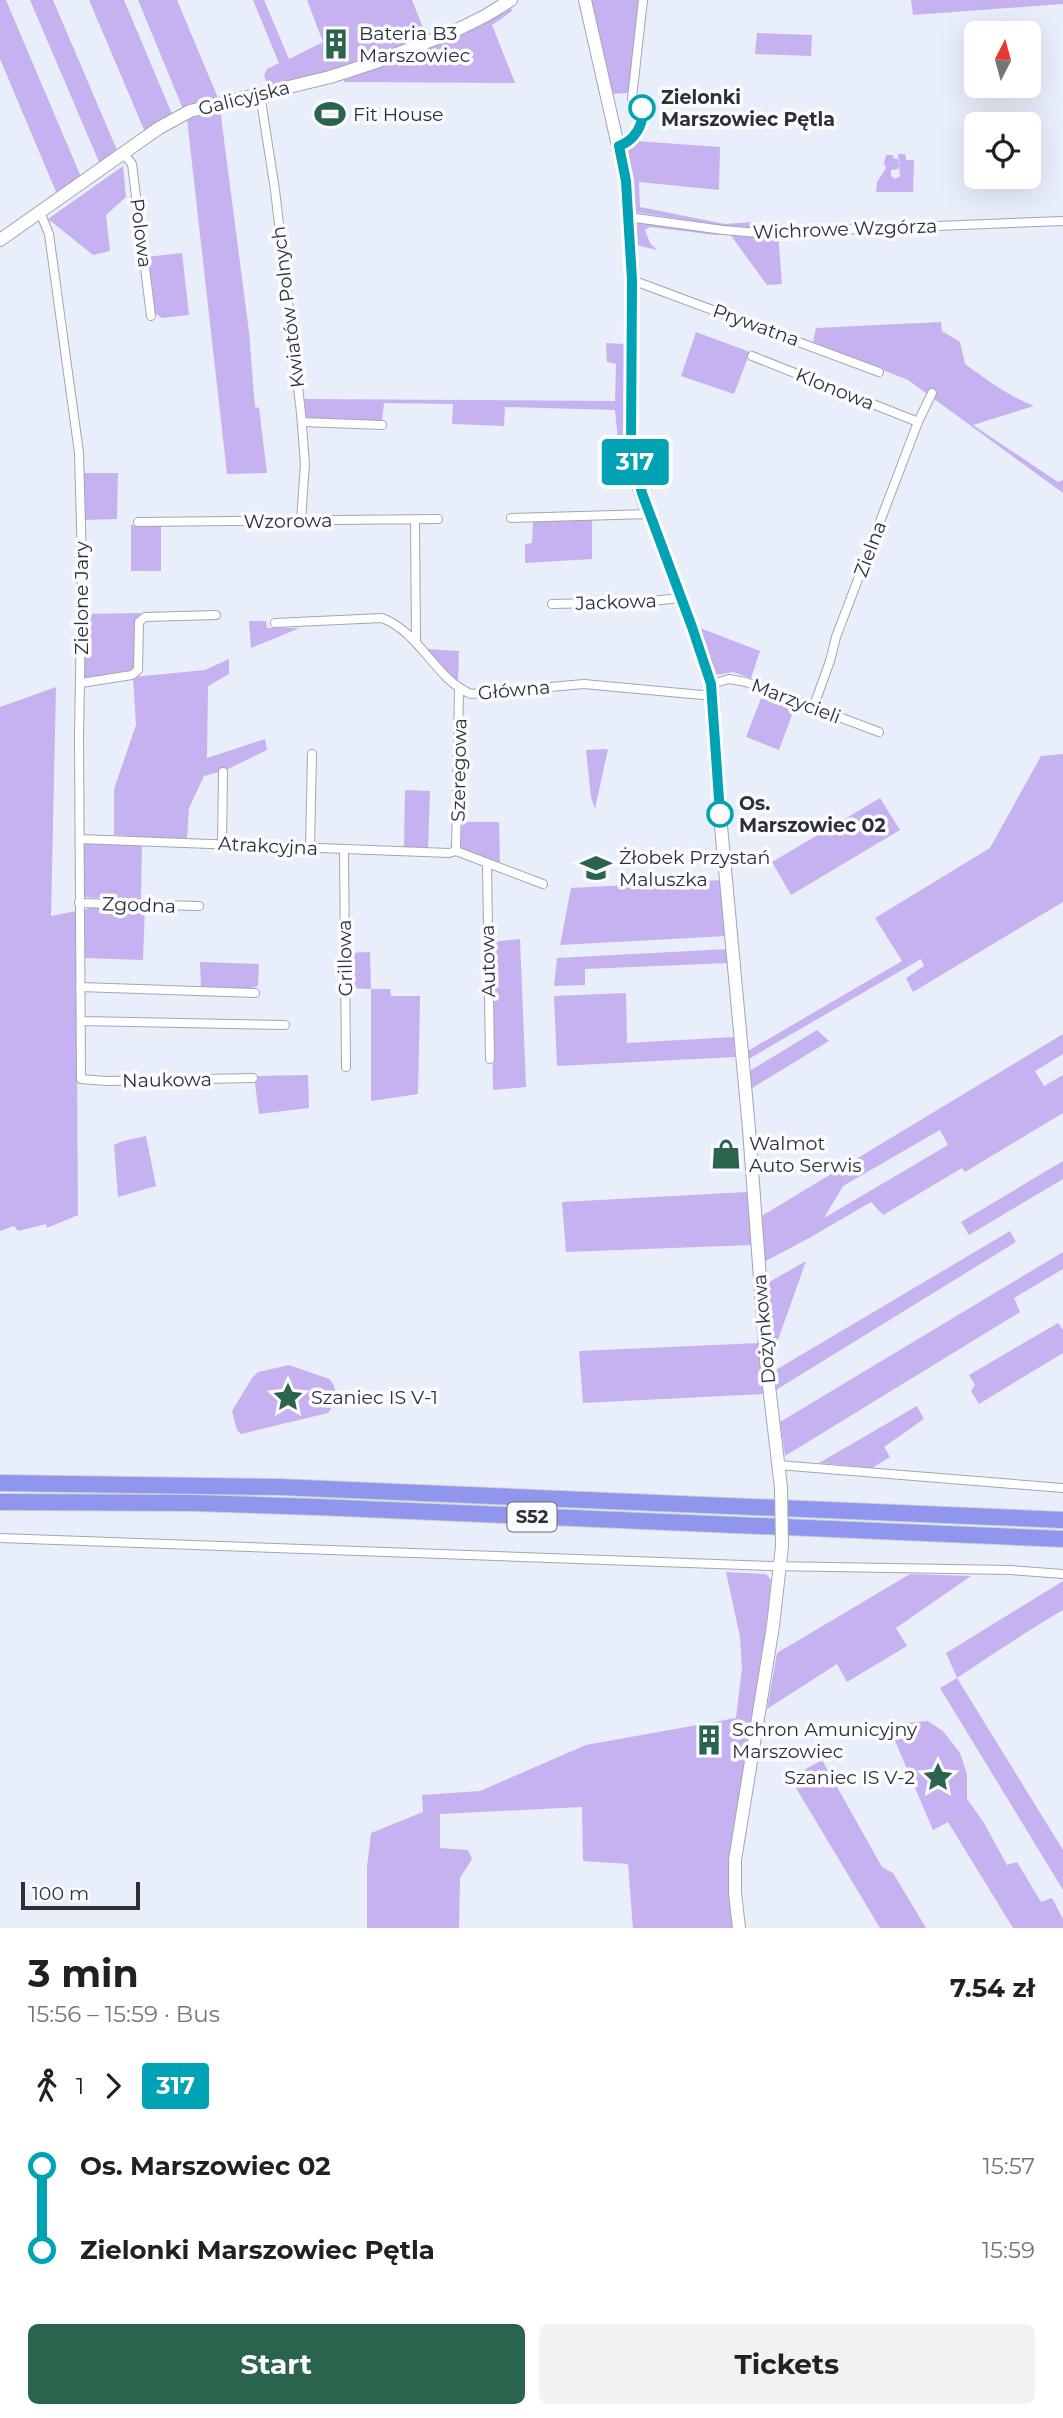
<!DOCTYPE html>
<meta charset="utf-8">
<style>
body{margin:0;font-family:Montserrat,sans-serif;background:#f2f2f2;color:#202124;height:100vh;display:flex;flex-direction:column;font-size:26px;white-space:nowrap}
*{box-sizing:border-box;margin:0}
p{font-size:23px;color:#757577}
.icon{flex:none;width:38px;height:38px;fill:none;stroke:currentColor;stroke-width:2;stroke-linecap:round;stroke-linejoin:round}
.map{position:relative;height:1928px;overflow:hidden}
.details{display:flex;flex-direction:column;background:#fff;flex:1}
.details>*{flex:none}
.badge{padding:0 14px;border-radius:5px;font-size:24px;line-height:46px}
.needle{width:46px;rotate:6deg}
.buttons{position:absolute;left:964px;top:21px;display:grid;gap:14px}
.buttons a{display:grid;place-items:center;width:77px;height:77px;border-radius:10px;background:#fff;box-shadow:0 7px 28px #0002;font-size:35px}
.scale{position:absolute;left:21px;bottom:18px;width:119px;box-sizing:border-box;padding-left:7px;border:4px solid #2d3034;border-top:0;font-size:19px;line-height:24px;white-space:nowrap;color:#2d3034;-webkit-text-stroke:5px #fbfcff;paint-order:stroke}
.map>.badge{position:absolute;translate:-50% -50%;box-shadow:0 0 0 4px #fff}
.legs{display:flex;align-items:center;gap:10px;height:77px;padding:0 28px;font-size:23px}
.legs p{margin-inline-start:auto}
.headline{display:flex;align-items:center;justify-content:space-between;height:119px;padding:0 28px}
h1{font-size:38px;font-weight:700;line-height:52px}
.action{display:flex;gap:14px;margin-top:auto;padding:14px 28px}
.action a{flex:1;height:80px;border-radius:10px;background:#2b644c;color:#fff;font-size:28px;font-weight:700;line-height:80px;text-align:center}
.action a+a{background:#f2f2f2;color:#202124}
ul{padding:0 28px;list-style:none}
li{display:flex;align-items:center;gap:24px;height:84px;font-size:26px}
li i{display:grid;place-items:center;width:10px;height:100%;margin:0 9px;background:currentColor}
li i::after{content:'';width:18px;height:18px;margin:-9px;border:5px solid;border-radius:50%;background:#fff}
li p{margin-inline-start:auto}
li:first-child i{background:linear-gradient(#0000 50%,currentColor 0)}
li:last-child i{background:linear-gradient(currentColor 50%,#0000 0)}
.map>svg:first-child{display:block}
</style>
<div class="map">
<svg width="1063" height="1928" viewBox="0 0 1063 1928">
<rect width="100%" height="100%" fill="#e8effb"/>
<path fill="#c6b2f0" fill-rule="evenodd" d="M0 0H6L81 177 57 194 0 59Z
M30 0H53L117 150 99 162Z
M89 0H124L172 114 145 132Z
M138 0H177L218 98 183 109Z
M253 0H264L289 59 323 42 307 0H412L427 38 333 71 268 87 264 75 267 69 279 63Z
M590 0H640L631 87 627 93 613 94Z
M911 0H1063V4L913 15Z
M511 8 512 11 492 25 515 83 344 82V80C401 60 459 40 511 8Z
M757 33 812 35 811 56 755 54Z
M220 109 249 332 255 407 259 408 267 473 227 474 187 119Z
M636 141 720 147 719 190 639 182 640 207 725 224 754 222 759 225 786 224V228L744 229 634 212 626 151Z
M898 154H905L906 160H914L913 192H876L877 182 886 168 884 163 886 155H893V158L897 159 900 162 898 169 891 170V176L895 179 900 176Z
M123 166 126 197 106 215 110 251 93 255 48 219Z
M635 219 778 233 782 284 767 285 729 233 716 235 650 227 645 230 650 243 657 250 636 245Z
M182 253 189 315 162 318 152 311 146 257Z
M941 322 942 331 960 342 965 364C987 380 1009 396 1034 406L973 425 1058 482 1063 480V493L908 380 813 342 816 328Z
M696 332 750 352 734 394 681 376Z
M606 343 624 344V427L626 451 643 507 639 510 619 451 615 410 505 407 504 426 452 424 453 404 384 403 382 422 304 419 303 399 615 401 616 364 607 362Z
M81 473H118L117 519 83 520Z
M592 519V559L525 563V544L532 543 533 521Z
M131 525 161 526V571H131Z
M141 613C128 630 143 656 130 673L86 679 83 676V614Z
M249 621H266L267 628H300L251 648Z
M700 628 760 651 751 678 733 672 716 675Z
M427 649 459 651 458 685 429 652Z
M229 659V674L208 686 207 758 265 739 267 750 226 770 204 776 189 808 187 840 114 835V789L136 725 133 677 205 670Z
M56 687 51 916 76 911 78 1215 47 1228 46 1224 18 1231 14 1226 0 1231V707Z
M763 693 796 704 779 750 746 737Z
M608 749 595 809 591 797 586 750Z
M1063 754V902L913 992 906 978 924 966 921 959 747 1060 746 1052 902 961 875 918 990 848 1041 756Z
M405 790 430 791 428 850 404 849Z
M880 798 900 830 791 895 772 862Z
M462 822H499L500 865 460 849Z
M83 842 142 844 141 901 83 897Z
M722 880 727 936 560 945 571 888Z
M92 907H145L143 960 84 958 85 910Z
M520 939 526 1087 493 1090 491 942Z
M728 949 729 963 585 969V985L554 986 557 958Z
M370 952 371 989H390L391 996H420L418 1094 371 1101V989L347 988 346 953Z
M200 962 259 964 258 986 248 989 201 988Z
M626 993 627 1043 734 1037 735 1057 557 1066 554 996Z
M817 1030 829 1041 749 1090 748 1072Z
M1063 1034V1054L1035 1071 1044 1086 1063 1075V1113L965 1172 962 1168 883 1215 871 1202 811 1237 764 1262 760 1217ZM940 1130 948 1145 824 1218 843 1186Z
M308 1075 309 1108 259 1114 254 1076Z
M146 1136 156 1186 118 1197 114 1145 123 1141Z
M1063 1161V1179L969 1235 961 1222Z
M747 1192 752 1245 566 1252 562 1202Z
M1010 1231 1016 1242 776 1390 774 1371Z
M1063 1252V1269L1014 1298 1020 1312 785 1456 780 1422Z
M806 1261 773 1354 764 1285Z
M1058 1323 1063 1330V1353L979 1404 971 1391 975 1385 969 1375Z
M759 1343 764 1394 583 1403 579 1351Z
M289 1365 329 1379C339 1388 336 1403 328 1413L241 1434 237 1430 232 1411 252 1378 258 1372Z
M917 1406 924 1419 884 1447 890 1457 872 1468 819 1463Z
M726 1572 766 1574 771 1580 768 1614 730 1857 729 1896 734 1928H633L628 1864 583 1861 582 1807 440 1814V1848L468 1850 472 1859 460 1878 459 1928H367V1867L371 1833 423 1812 422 1795 480 1791 586 1745 736 1718 742 1668 740 1637Z
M910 1574 971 1576 896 1628 907 1646 847 1682 837 1664 767 1709 777 1653Z
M1063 1581V1610C1027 1631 992 1655 957 1678L1063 1850V1890L940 1688 957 1678 946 1653Z
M928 1721 943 1731 960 1753 967 1774V1799L984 1823 1007 1865 1017 1862 1041 1902 1052 1898 1063 1919V1928H1013L948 1822 933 1830 890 1729 902 1723Z
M822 1760 882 1867 893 1873 926 1928H880L790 1778Z"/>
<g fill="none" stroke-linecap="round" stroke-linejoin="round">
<g stroke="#a1a7b2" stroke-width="10">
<path id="street" d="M260 94 275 190 301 413 305 464 301 520
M632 98 643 0
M123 153 132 164 151 316
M40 212 49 234 79 453 82 561 79 736 81 1079 107 1081 253 1078
M628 217 723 230 759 233 1063 221
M632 280 879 372
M752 356 918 422
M302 422 382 425
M511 518 650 514
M415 521 416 642
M138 522 438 519
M552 604 642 602 680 598
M275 623 382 618C421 633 435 679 471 694L584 684 713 696
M81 683 132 675 138 670 139 622 145 617 216 615
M711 684 729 679 746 682 879 732
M813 708 830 661 836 637 918 422 932 393
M80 839 449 853 456 851
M222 844 223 772
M310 848 312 754
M344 850 346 1067
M456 851 459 689
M456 851 543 884
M487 864 490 1059
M79 903 199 906
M80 987 255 993
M82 1021 285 1025
M778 1465 1063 1488
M0 1538 771 1566 1010 1570 1063 1574"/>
</g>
<g stroke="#a1a7b2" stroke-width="14">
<path id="secondary" d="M585 0 626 181 632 280 631 448 642 493 706 665 713 696 716 772 749 1129 766 1360 781 1488
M0 240 159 128 190 111 330 77 376 62 453 32 485 16 511 0
M739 1928 735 1893V1860L773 1626 782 1546"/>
</g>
<g stroke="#d1d1d2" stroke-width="18">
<path id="highway" d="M0 1483 279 1487 1063 1520
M0 1502 195 1503 317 1507 1063 1539"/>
</g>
<use href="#street" stroke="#fff" stroke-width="8"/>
<use href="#secondary" stroke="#fff" stroke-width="12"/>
<use href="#highway" stroke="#9095ed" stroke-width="16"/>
<g stroke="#a1a7b2" stroke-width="14" stroke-linecap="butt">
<path id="secondary-bridge" d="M781 1488 782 1546"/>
</g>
<use href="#secondary-bridge" stroke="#fff" stroke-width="12"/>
</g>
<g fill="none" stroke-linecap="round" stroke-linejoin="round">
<g stroke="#fff" stroke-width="16">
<path id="line-1" d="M642 108C645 124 634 141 619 146L626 181 632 280 631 448 642 493 692 627 711 684 720 814"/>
</g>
<use href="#line-1" stroke="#00a3b4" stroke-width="10"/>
</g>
<defs>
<g id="building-bare" transform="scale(2.415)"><path d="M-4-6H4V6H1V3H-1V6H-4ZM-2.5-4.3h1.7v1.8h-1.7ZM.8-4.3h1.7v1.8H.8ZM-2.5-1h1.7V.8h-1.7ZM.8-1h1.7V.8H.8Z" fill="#2b644c" stroke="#fbfcff" stroke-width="2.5" paint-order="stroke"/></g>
<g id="stadium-bare" transform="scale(2.415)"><path d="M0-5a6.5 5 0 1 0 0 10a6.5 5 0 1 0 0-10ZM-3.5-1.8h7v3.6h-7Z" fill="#2b644c" stroke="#fbfcff" stroke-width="2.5" paint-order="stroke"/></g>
<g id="school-bare" transform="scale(2.415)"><path d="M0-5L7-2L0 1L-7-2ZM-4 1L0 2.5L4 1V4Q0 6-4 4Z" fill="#2b644c" stroke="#fbfcff" stroke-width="2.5" paint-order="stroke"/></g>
<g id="shop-bare" transform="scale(2.415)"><path d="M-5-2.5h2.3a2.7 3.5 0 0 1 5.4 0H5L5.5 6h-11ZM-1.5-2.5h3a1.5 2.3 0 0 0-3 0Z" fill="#2b644c" stroke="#fbfcff" stroke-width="2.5" paint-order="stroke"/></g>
<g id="sight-bare" transform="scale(2.415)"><path d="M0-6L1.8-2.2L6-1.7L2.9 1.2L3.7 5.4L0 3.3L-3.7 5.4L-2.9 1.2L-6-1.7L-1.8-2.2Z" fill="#2b644c" stroke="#fbfcff" stroke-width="2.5" paint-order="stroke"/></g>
</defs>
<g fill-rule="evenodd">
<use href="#building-bare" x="336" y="44"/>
<use href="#stadium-bare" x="330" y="114"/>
<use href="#school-bare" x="596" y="868"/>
<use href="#shop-bare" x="726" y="1154"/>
<use href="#sight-bare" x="288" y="1397"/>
<use href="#building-bare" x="709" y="1740"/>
<use href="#sight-bare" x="938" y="1777"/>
</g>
<g fill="#fff" stroke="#00a3b4" stroke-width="3.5">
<circle cx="642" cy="108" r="12"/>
<circle cx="720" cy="814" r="12"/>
</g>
<g text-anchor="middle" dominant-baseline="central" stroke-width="7" stroke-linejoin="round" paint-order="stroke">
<rect fill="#fbfcff" stroke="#6b6d71" stroke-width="2" x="507.5" y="1502.5" width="49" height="29" rx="5"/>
<g font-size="18" font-weight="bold" fill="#2d3034">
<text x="532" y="1517">S52</text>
</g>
<g font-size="19" fill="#2d3034" stroke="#fbfcff" text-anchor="start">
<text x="359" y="33">Bateria B3<tspan x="359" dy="22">Marszowiec</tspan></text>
<text x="353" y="114">Fit House</text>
<text x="619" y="857">Żłobek Przystań<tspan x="619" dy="22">Maluszka</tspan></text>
<text x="749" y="1143">Walmot<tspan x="749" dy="22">Auto Serwis</tspan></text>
<text x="311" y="1397">Szaniec IS V-1</text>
<text x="732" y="1729">Schron Amunicyjny<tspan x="732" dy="22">Marszowiec</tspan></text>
<text x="915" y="1777" text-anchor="end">Szaniec IS V-2</text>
</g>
<g font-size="19" font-weight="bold" fill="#2d3034" stroke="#fbfcff" text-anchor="start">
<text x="661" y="97">Zielonki<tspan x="661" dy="22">Marszowiec Pętla</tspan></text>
<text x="739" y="803">Os.<tspan x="739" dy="22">Marszowiec 02</tspan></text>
</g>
<g font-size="19" fill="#2d3034" stroke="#fbfcff">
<text transform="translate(244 98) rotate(-14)">Galicyjska</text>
<text transform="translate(845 229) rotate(-2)">Wichrowe Wzgórza</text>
<text transform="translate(141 233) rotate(83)">Polowa</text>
<text transform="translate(288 307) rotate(-97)">Kwiatów Polnych</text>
<text transform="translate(756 325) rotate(20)">Prywatna</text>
<text transform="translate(835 389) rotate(22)">Klonowa</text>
<text transform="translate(288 521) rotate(-1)">Wzorowa</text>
<text transform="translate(870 549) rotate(-69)">Zielna</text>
<text transform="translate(81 598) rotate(-90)">Zielone Jary</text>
<text transform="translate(616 602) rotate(-2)">Jackowa</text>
<text transform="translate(514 690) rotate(-5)">Główna</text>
<text transform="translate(796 701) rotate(21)">Marzycieli</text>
<text transform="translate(459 770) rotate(-89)">Szeregowa</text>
<text transform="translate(268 846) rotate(3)">Atrakcyjna</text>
<text transform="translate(139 905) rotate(2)">Zgodna</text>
<text transform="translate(345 958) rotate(-91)">Grillowa</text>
<text transform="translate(488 961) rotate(-91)">Autowa</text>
<text transform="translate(167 1080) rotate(-1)">Naukowa</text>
<text transform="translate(764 1329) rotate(-95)">Dożynkowa</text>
</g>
</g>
</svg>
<div class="buttons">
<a><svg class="needle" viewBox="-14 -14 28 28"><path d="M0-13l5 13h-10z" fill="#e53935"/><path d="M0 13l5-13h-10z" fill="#757577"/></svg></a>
<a><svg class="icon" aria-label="locate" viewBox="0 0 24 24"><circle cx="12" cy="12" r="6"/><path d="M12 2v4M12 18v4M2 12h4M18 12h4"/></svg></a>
</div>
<div class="scale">100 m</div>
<b class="badge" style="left:635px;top:462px;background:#00a3b4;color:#fff">317</b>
</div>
<section class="details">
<div class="headline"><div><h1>3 min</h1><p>15:56 – 15:59 · Bus</p></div><b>7.54 zł</b></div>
<div class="legs"><svg class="icon" aria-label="walk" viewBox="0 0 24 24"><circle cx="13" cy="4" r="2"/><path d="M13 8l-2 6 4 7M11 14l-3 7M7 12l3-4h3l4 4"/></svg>1<svg class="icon" aria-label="forward" viewBox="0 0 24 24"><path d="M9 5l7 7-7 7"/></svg><b class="badge" style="background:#00a3b4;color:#fff">317</b></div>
<ul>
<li><i style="color:#00a3b4"></i><b>Os. Marszowiec 02</b><p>15:57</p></li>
<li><i style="color:#00a3b4"></i><b>Zielonki Marszowiec Pętla</b><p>15:59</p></li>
</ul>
<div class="action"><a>Start</a><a>Tickets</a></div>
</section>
